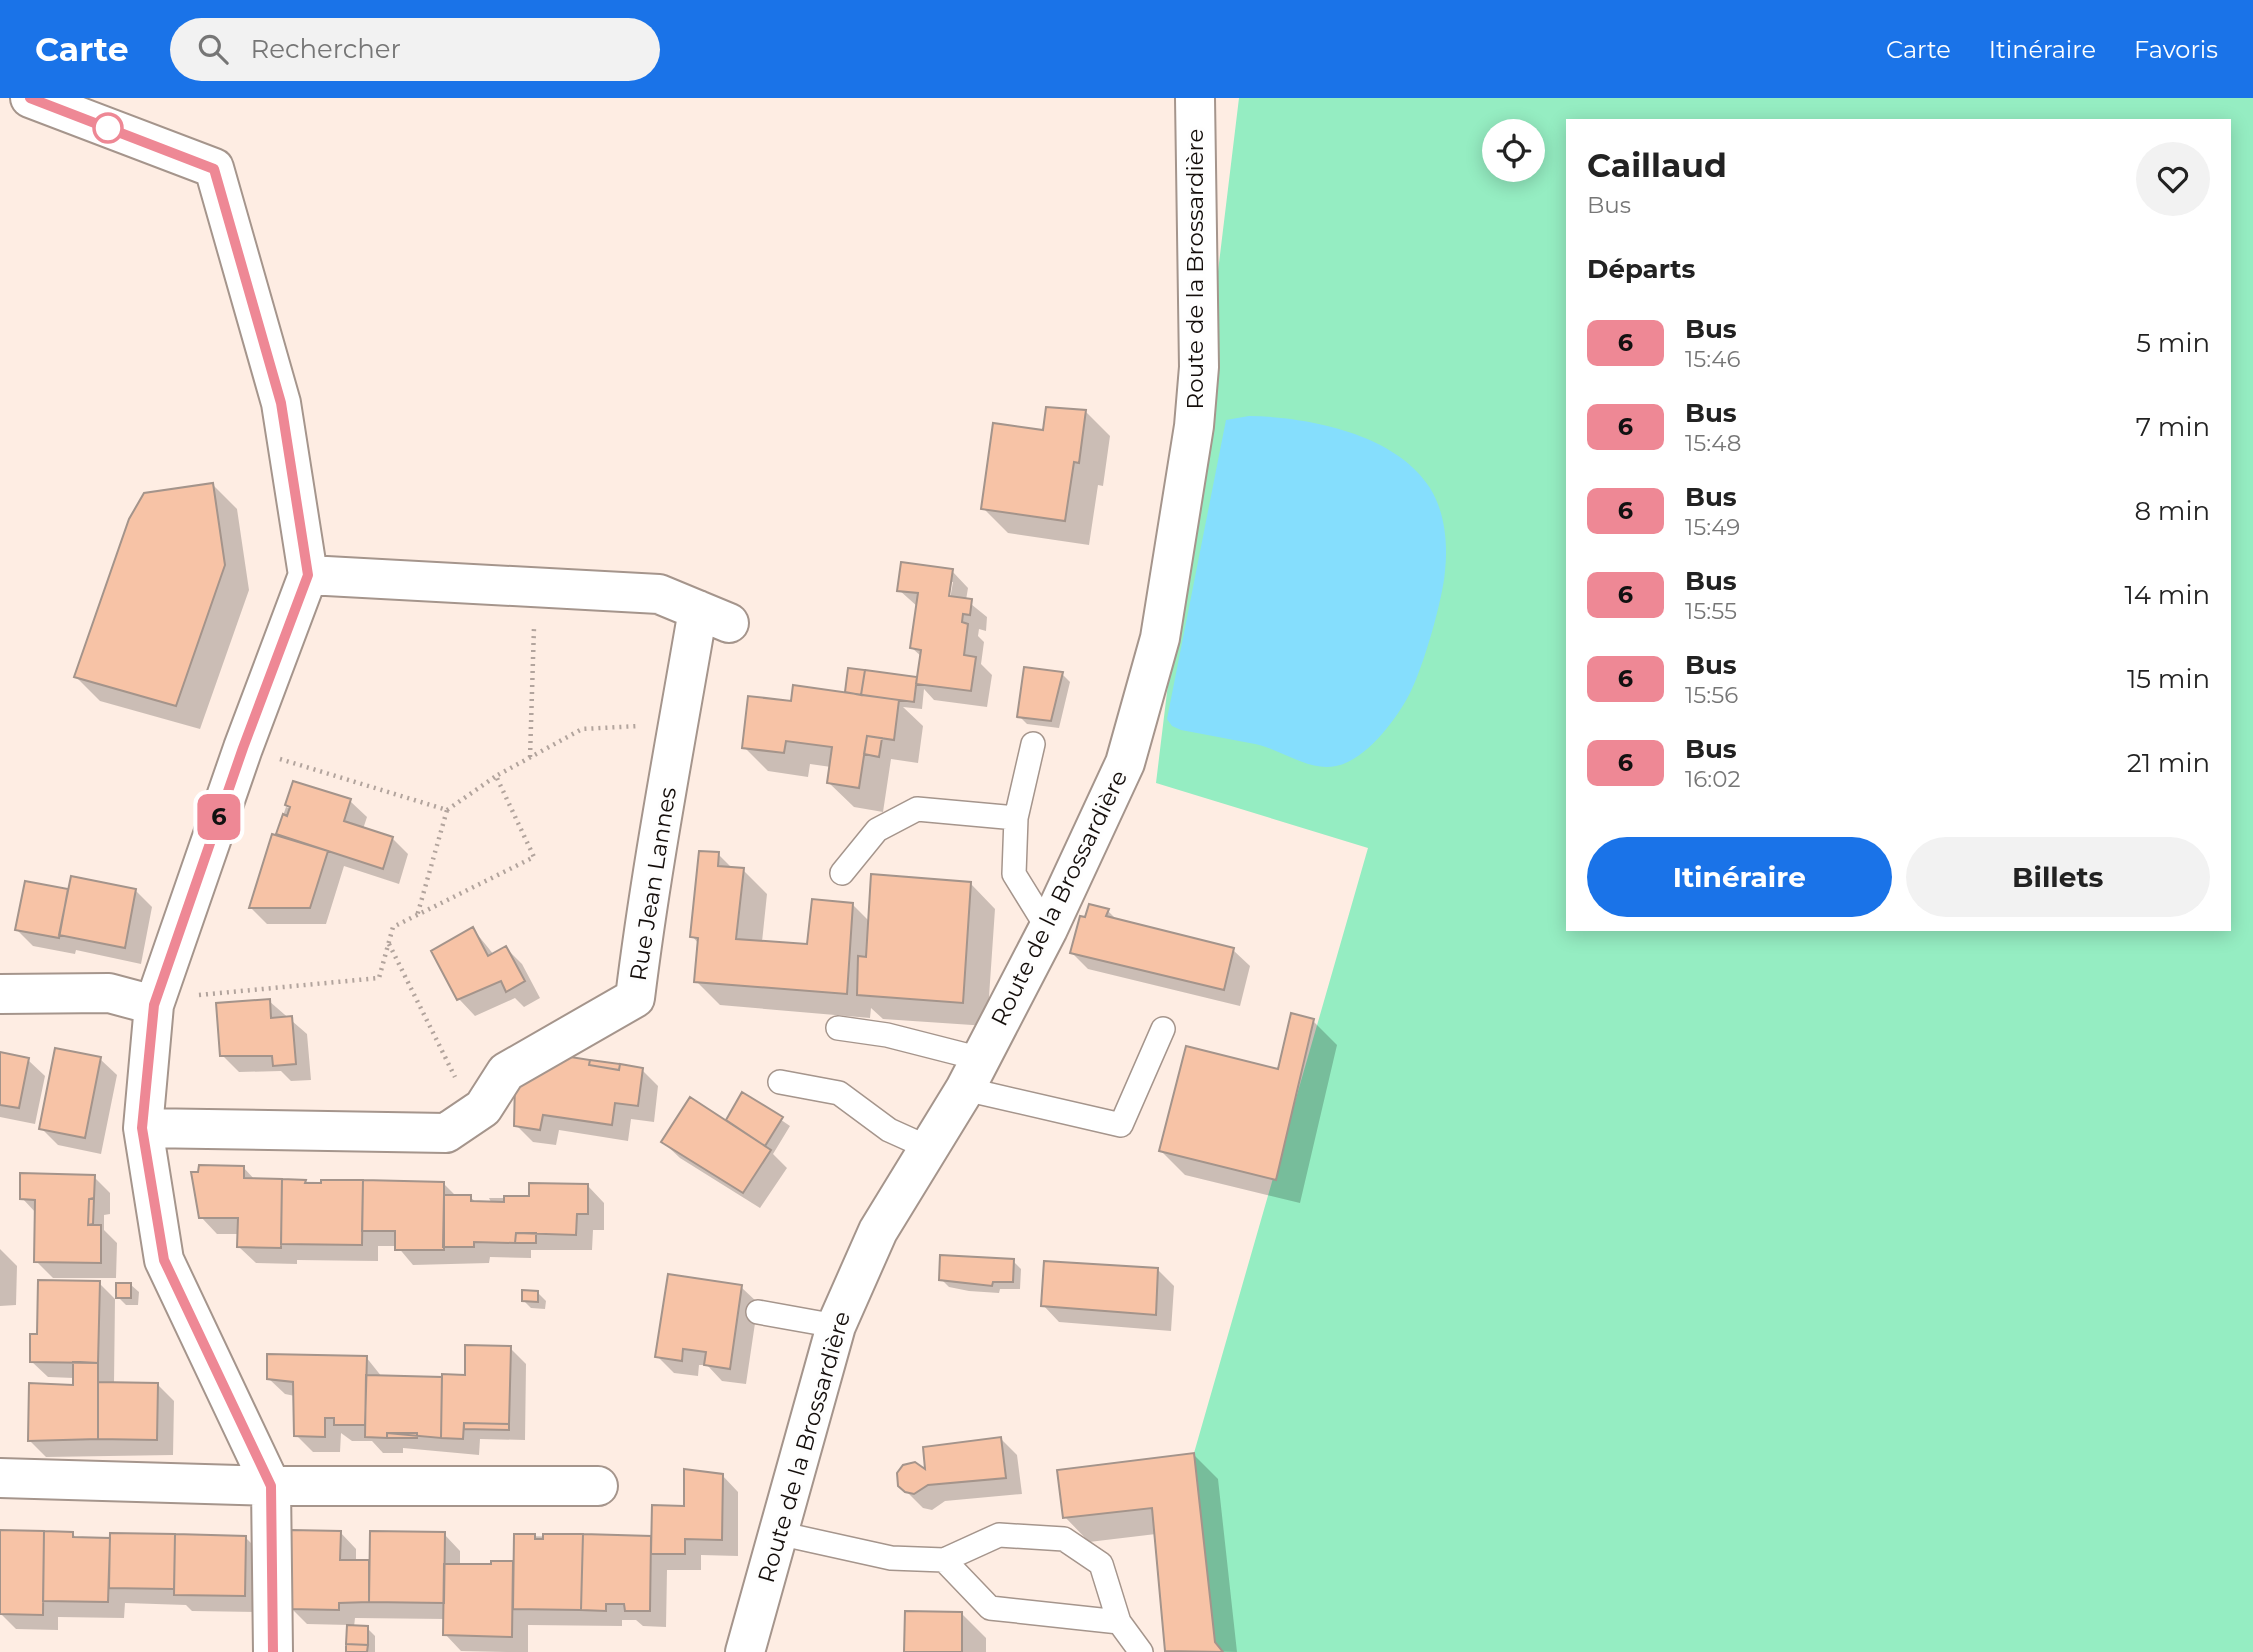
<!DOCTYPE html>
<html lang="fr">
<meta charset="utf-8">
<style>
body{margin:0;font-family:Montserrat,sans-serif;background:#f2f2f2;color:#222;height:100vh;display:flex;flex-direction:column;font-size:26px;white-space:nowrap}
*{box-sizing:border-box;margin:0}
p{font-size:23px;color:#767676}
.icon{flex:none;width:38px;height:38px;fill:none;stroke:currentColor;stroke-width:2;stroke-linecap:round;stroke-linejoin:round}
.map{position:relative;flex:1;overflow:hidden}
.side{position:absolute;left:1566px;top:21px;width:665px;height:812px;display:flex;flex-direction:column;background:#fff;border-radius:0px;box-shadow:0 4px 18px #0003}
.side>*{flex:none}
.badge{padding:0 14px;border-radius:10px;font-size:24px;line-height:46px}
.controls{position:absolute;left:1482px;top:21px;display:grid;gap:14px}
.controls a{display:grid;place-items:center;width:63px;height:63px;border-radius:50%;background:#fff;box-shadow:0 4px 18px #0003;font-size:35px}
.map>.badge{position:absolute;translate:-50% -50%;box-shadow:0 0 0 4px #fff}
h2{padding:0 21px;font-size:26px;line-height:63px}
.round{display:grid;place-items:center;flex:none;width:74px;height:74px;border-radius:37px;background:#f2f2f2}
.summary{display:flex;align-items:center;justify-content:space-between;height:119px;padding:0 21px}
h1{font-size:33px;font-weight:700;line-height:52px}
.button{display:flex;gap:14px;margin-top:auto;padding:14px 21px}
.button a{flex:1;height:80px;border-radius:42px;background:#1a73e8;color:#fff;font-size:28px;font-weight:700;line-height:80px;text-align:center}
.button a+a{background:#f2f2f2;color:#222}
ul{padding:0;list-style:none}
li{display:flex;align-items:center;gap:21px;height:84px;padding:0 21px}
li div{flex:1}
li b{display:block;font-size:26px}
li em{font-style:normal}
li .badge{min-width:77px;font-weight:700;text-align:center}
header{display:flex;align-items:center;gap:42px;box-sizing:border-box;height:98px;padding:0 35px;background:#1a73e8;color:#fff}
header strong{font-size:33px}
nav{display:flex;gap:38px;margin-inline-start:auto;font-size:24px}
.search{width:490px;height:63px;background:#f2f2f2;display:flex;align-items:center;gap:18px;box-sizing:border-box;padding:0 24px;border-radius:38px;color:#767676;font-size:26px}
.map>svg:first-child{display:block}
</style>
<header>
<strong>Carte</strong>
<div class="search"><svg class="icon" aria-label="search" viewBox="0 0 24 24"><circle cx="10" cy="10" r="6"/><path d="M15 15l6 6"/></svg>Rechercher</div>
<nav><a>Carte</a><a>Itinéraire</a><a>Favoris</a></nav>
</header>
<div class="map">
<svg width="2253" height="1554" viewBox="0 0 2253 1554">
<rect width="100%" height="100%" fill="#feede3"/>
<path fill="#95edc2" fill-rule="evenodd" d="M1239 0H2253V1554H1223L1215 1544 1194 1355 1368 750 1156 685ZM1568 23H2230V831H1568ZM1494 33H1533V72H1494Z"/>
<path fill="#85defd" d="M1249 318C1309 319 1396 336 1430 390 1445 414 1448 446 1445 473 1443 501 1423 570 1410 595 1397 621 1365 663 1336 668 1308 674 1281 651 1255 646 1230 641 1206 637 1181 632L1172 628 1167 621 1226 322Z"/>
<path fill="#0003" fill-rule="evenodd" d="M1085 313 1110 338 1103 388 1098 387 1089 447 1008 435 983 410 1044 334Z
M213 387 237 411 249 492 200 631 100 603 76 579Z
M952 473 968 490 966 502 987 519 986 533 979 531 978 538 984 544 981 566 992 577 987 609 934 602 924 591 922 611 903 609 923 628 918 665 891 661 883 714 854 709 829 685 831 669 810 666 808 679 768 673 744 649 792 605 918 583 922 559 912 550 918 509 899 492ZM949 484H953L949 507H946Z
M1062 576 1070 584 1059 630 1027 626 1019 618Z
M350 703 367 719 363 731 392 740 408 756 399 786 344 768 326 826H267L251 810 286 709 293 712 287 706Z
M718 756 733 771 743 772 767 796 762 844 809 848 853 807 870 824 971 786 995 811 987 928 883 921 871 910 870 920 720 907 696 883 699 846 692 838Z
M26 785 70 793 135 792 152 809 141 866 76 852 75 856 33 848 17 832Z
M1108 813 1118 823 1233 852 1250 868 1240 908 1088 871 1072 855Z
M473 831 494 857 506 850 522 866 540 900 524 909 515 900 475 918 459 901Z
M269 903 307 936 311 982 291 983 281 973 239 974 222 957Z
M1313 923 1337 947 1300 1105 1185 1077 1161 1053 1280 973Z
M0 956 28 962 45 978 35 1026 0 1019Z
M100 961 117 977 101 1056 58 1047 41 1030Z
M642 972 658 988 654 1024 631 1021 628 1043 559 1032 556 1047 533 1044 516 1027Z
M743 996 790 1028 773 1056 787 1070 760 1110 680 1060 663 1044 726 1025Z
M243 1069 256 1083 444 1086 457 1099H470L477 1105 492 1106 489 1100H531L588 1088 604 1105V1132H593L592 1152H531V1160L490 1159 489 1165 413 1167 397 1148H378V1163L297 1162V1166L256 1165 239 1149V1136H217L201 1119Z
M94 1079 110 1095V1116L104 1117V1132L117 1145 116 1180H53L36 1163V1115L22 1100Z
M0 1151 17 1168 16 1207 0 1208Z
M1013 1163 1021 1171 1020 1191H1000L999 1195 969 1193 949 1189 941 1181Z
M1157 1171 1174 1188 1171 1233 1059 1224 1043 1207Z
M99 1185 115 1201 114 1286 158 1287 174 1303 173 1357 46 1359 30 1343 74 1289V1280L48 1279 31 1263 39 1238Z
M131 1187 139 1194 138 1207H126L118 1199Z
M741 1189 758 1205 746 1286 722 1283 707 1267H699L698 1278 674 1275 657 1258Z
M538 1195 546 1203 545 1211 531 1210 524 1203Z
M510 1250 526 1266 525 1342 480 1341 479 1357 403 1350V1355H383L372 1343H352L341 1335 340 1354H313L296 1337 295 1298 285 1296 268 1280 366 1259 382 1279H467Z
M1001 1341 1017 1357 1022 1396 945 1403 932 1412 923 1410 906 1393 927 1375Z
M1193 1356 1218 1381 1237 1554 1167 1552 1156 1436 1089 1444 1065 1419Z
M722 1377 738 1394V1458L701 1457V1472H667L666 1529 643 1528 636 1522H622V1528L528 1527V1554H506L461 1553 445 1536V1521L355 1520 354 1529 367 1530 375 1538V1554H348L349 1527 307 1526 291 1510 340 1434 356 1451V1464H371L444 1436 460 1453V1467L515 1465V1438L653 1440Z
M72 1435 77 1441H111V1436L245 1439 262 1456 261 1514 192 1513 186 1507 125 1505 124 1520 58 1519V1532L16 1531 0 1515Z
M962 1516 986 1540V1554H906Z"/>
<path fill="#f7c3a6" stroke="#a4948b" stroke-width="2" d="M1046 309 1086 312 1079 365 1074 364 1065 423 981 411 993 325 1043 332Z
M213 385 225 467 176 608 74 579 129 421 144 395Z
M901 464 953 471 949 498 972 501 970 517 963 516 962 524 968 526 964 557 976 559 971 593 916 586 921 552 910 550 918 495 897 493Z
M1024 569 1063 574 1051 623 1017 619Z
M848 570 865 572 861 597 845 594Z
M865 572 917 579 914 604 861 597Z
M793 587 899 602 894 642 867 638 859 690 827 685 832 649 786 643 784 655 742 650 748 598 791 603Z
M867 638 882 640 879 659 864 656Z
M293 683 351 701 344 723 393 739 383 771 276 736 283 716 287 718 290 709 285 707Z
M272 736 328 753 310 810H249Z
M699 753 719 754 718 768 744 770 736 841 807 846 812 801 853 805 847 896 694 884 698 840 690 839Z
M871 776 971 784 963 905 857 897 858 858 866 859Z
M71 778 136 791 125 850 59 837Z
M25 783 68 791 59 840 15 832Z
M1089 806 1109 811 1106 818 1234 850 1224 892 1070 855 1080 818 1085 819Z
M473 829 488 858 506 848 525 883 506 894 501 883 457 902 431 853Z
M270 901 271 920 292 918 296 966 273 968 272 958H220L216 905Z
M1291 915 1314 921 1276 1082 1159 1053 1186 948 1278 971Z
M55 950 101 959 85 1040 39 1031Z
M0 954 29 960 19 1010 0 1007Z
M564 958 590 962 589 967 619 972 620 966 643 970 638 1008 615 1005 612 1027 543 1017 540 1032 514 1028 515 984Z
M590 962 620 966 619 972 589 967Z
M742 994 783 1019 765 1048 726 1022Z
M690 999 771 1052 743 1095 661 1044Z
M199 1067 244 1068V1080L282 1081 281 1150 237 1149 238 1120H199L191 1074H198Z
M20 1075 95 1077 94 1100 89 1101 88 1127H101V1165L34 1164 35 1102 20 1101Z
M282 1081 306 1082 305 1085H321V1082H363L362 1147 281 1146Z
M363 1082 444 1084V1152H395V1133H362Z
M529 1085 588 1086V1116H577L576 1137 516 1135 515 1145 474 1144V1149H443L444 1097H471V1103L504 1104V1098H529Z
M94 1100 93 1126 88 1127 89 1101Z
M516 1135H536V1145H515Z
M940 1157 1014 1161 1013 1184H993L992 1188 939 1182Z
M1044 1163 1158 1170 1156 1217 1041 1208Z
M668 1176 742 1187 730 1271 704 1267 706 1254 683 1251 682 1263 655 1259Z
M38 1182 100 1183 98 1265 30 1264V1236H37Z
M116 1185H131V1200H116Z
M522 1192 538 1193V1204L522 1203Z
M465 1247 511 1248 509 1326 464 1325 463 1341 441 1340 442 1276 465 1277Z
M267 1256 367 1258 365 1327H334V1320H325V1339L294 1338 293 1284 267 1281Z
M73 1264 98 1265V1341L28 1343 29 1285 73 1287Z
M366 1277 442 1279 441 1340 387 1335V1340L365 1339Z
M98 1284 158 1285 157 1342 98 1341Z
M464 1325 509 1326V1332L464 1331Z
M387 1335H417V1340H387Z
M1001 1339 1006 1380 928 1387 914 1396 905 1394 898 1388 897 1375 903 1367 915 1364 925 1371 923 1349Z
M1194 1355 1215 1544 1223 1554 1165 1553 1152 1410 1063 1420 1057 1372Z
M684 1371 723 1376 722 1442 685 1441V1456H651L652 1407 684 1408Z
M0 1432 44 1433 43 1517 0 1516Z
M291 1432 341 1433 340 1462H369V1504L339 1505V1512L289 1511Z
M44 1433 73 1434V1439L110 1440 108 1504 43 1503Z
M370 1433 445 1434 444 1505 369 1504Z
M110 1435 175 1436 174 1491 109 1490Z
M175 1436 246 1438 245 1498 174 1497Z
M514 1436H535V1441H543V1436H583L581 1512 513 1511Z
M583 1436 651 1438 650 1513H625L624 1506H606V1513L581 1512Z
M491 1463H513L512 1539 443 1537 444 1466H491Z
M905 1513 962 1514V1554H904Z
M347 1527 368 1528V1547L346 1546Z
M346 1546 368 1547 367 1554H346Z"/>
<g fill="none" stroke-linecap="round" stroke-linejoin="round">
<g stroke="#a5958c" stroke-width="26">
<path id="lane" d="M1033 646 1016 720 1014 776 1048 831
M842 775 877 732 917 711 1016 720
M838 930 887 937 981 961
M780 984 839 995 889 1032 929 1050
M965 991 1121 1027 1163 931
M758 1214 836 1228
M778 1435 891 1460 944 1462 999 1437 1064 1441 1101 1466 1119 1524 990 1510 944 1462
M1119 1524 1141 1554"/>
</g>
<g stroke="#a5958c" stroke-width="42">
<path id="street" d="M30 0 214 70 281 305 308 477 243 650 154 907 143 1030 164 1162 271 1388 273 1554
M308 477 659 496 729 525
M0 896 109 895 154 907
M143 1030 446 1035 483 1010 506 974 635 900C651 770 676 641 698 512
M0 1380 271 1388H598
M745 1554 836 1228 878 1133 965 991 1048 831 1125 665 1160 540 1194 328 1199 269 1195 0"/>
</g>
<path stroke="#b2a49d" stroke-width="4.5" stroke-dasharray="2 5" stroke-linecap="butt" d="M530 659 534 529
M280 661 447 712 417 818
M447 712 496 678
M389 846 455 979
M199 897 379 880 393 829 534 759 496 678 582 631 638 628"/>
<use href="#lane" stroke="#fff" stroke-width="23"/>
<use href="#street" stroke="#fff" stroke-width="38"/>
</g>
<g fill="none" stroke-linecap="round" stroke-linejoin="round">
<g stroke="#fff" stroke-width="16">
<path id="line" d="M30 0 214 71 281 305 308 477 243 650 154 907 142 1030 164 1162 271 1388 273 1554"/>
</g>
<use href="#line" stroke="#ee8895" stroke-width="10"/>
</g>
<circle fill="#fff" stroke="#ee8895" stroke-width="3.5" cx="108" cy="30" r="14"/>
<g text-anchor="middle" dominant-baseline="central" stroke-width="7" stroke-linejoin="round" paint-order="stroke">
<g font-size="23" fill="#140e0b" stroke="#fefefe">
<text transform="translate(1195 171) rotate(-90)">Route de la Brossardière</text>
<text transform="translate(653 786) rotate(-81)">Rue Jean Lannes</text>
<text transform="translate(1059 800) rotate(-64)">Route de la Brossardière</text>
<text transform="translate(804 1349) rotate(-74)">Route de la Brossardière</text>
</g>
</g>
</svg>
<div class="controls">
<a><svg class="icon" aria-label="locate" viewBox="0 0 24 24"><circle cx="12" cy="12" r="6"/><path d="M12 2v4M12 18v4M2 12h4M18 12h4"/></svg></a>
</div>
<b class="badge" style="left:219px;top:719px;background:#ee8895;color:#111">6</b>
<section class="side">
<div class="summary"><div><h1>Caillaud</h1><p>Bus</p></div><a class="round"><svg class="icon" aria-label="heart" viewBox="0 0 24 24"><path d="M12 20l-8-8c-3-5 5-10 8-4 3-6 11-1 8 4z"/></svg></a></div>
<h2>Départs</h2>
<ul>
<li><span class="badge" style="background:#ee8895;color:#111">6</span><div><b>Bus</b><p>15:46</p></div><em>5 min</em></li>
<li><span class="badge" style="background:#ee8895;color:#111">6</span><div><b>Bus</b><p>15:48</p></div><em>7 min</em></li>
<li><span class="badge" style="background:#ee8895;color:#111">6</span><div><b>Bus</b><p>15:49</p></div><em>8 min</em></li>
<li><span class="badge" style="background:#ee8895;color:#111">6</span><div><b>Bus</b><p>15:55</p></div><em>14 min</em></li>
<li><span class="badge" style="background:#ee8895;color:#111">6</span><div><b>Bus</b><p>15:56</p></div><em>15 min</em></li>
<li><span class="badge" style="background:#ee8895;color:#111">6</span><div><b>Bus</b><p>16:02</p></div><em>21 min</em></li>
</ul>
<div class="button"><a>Itinéraire</a><a>Billets</a></div>
</section>
</div>
